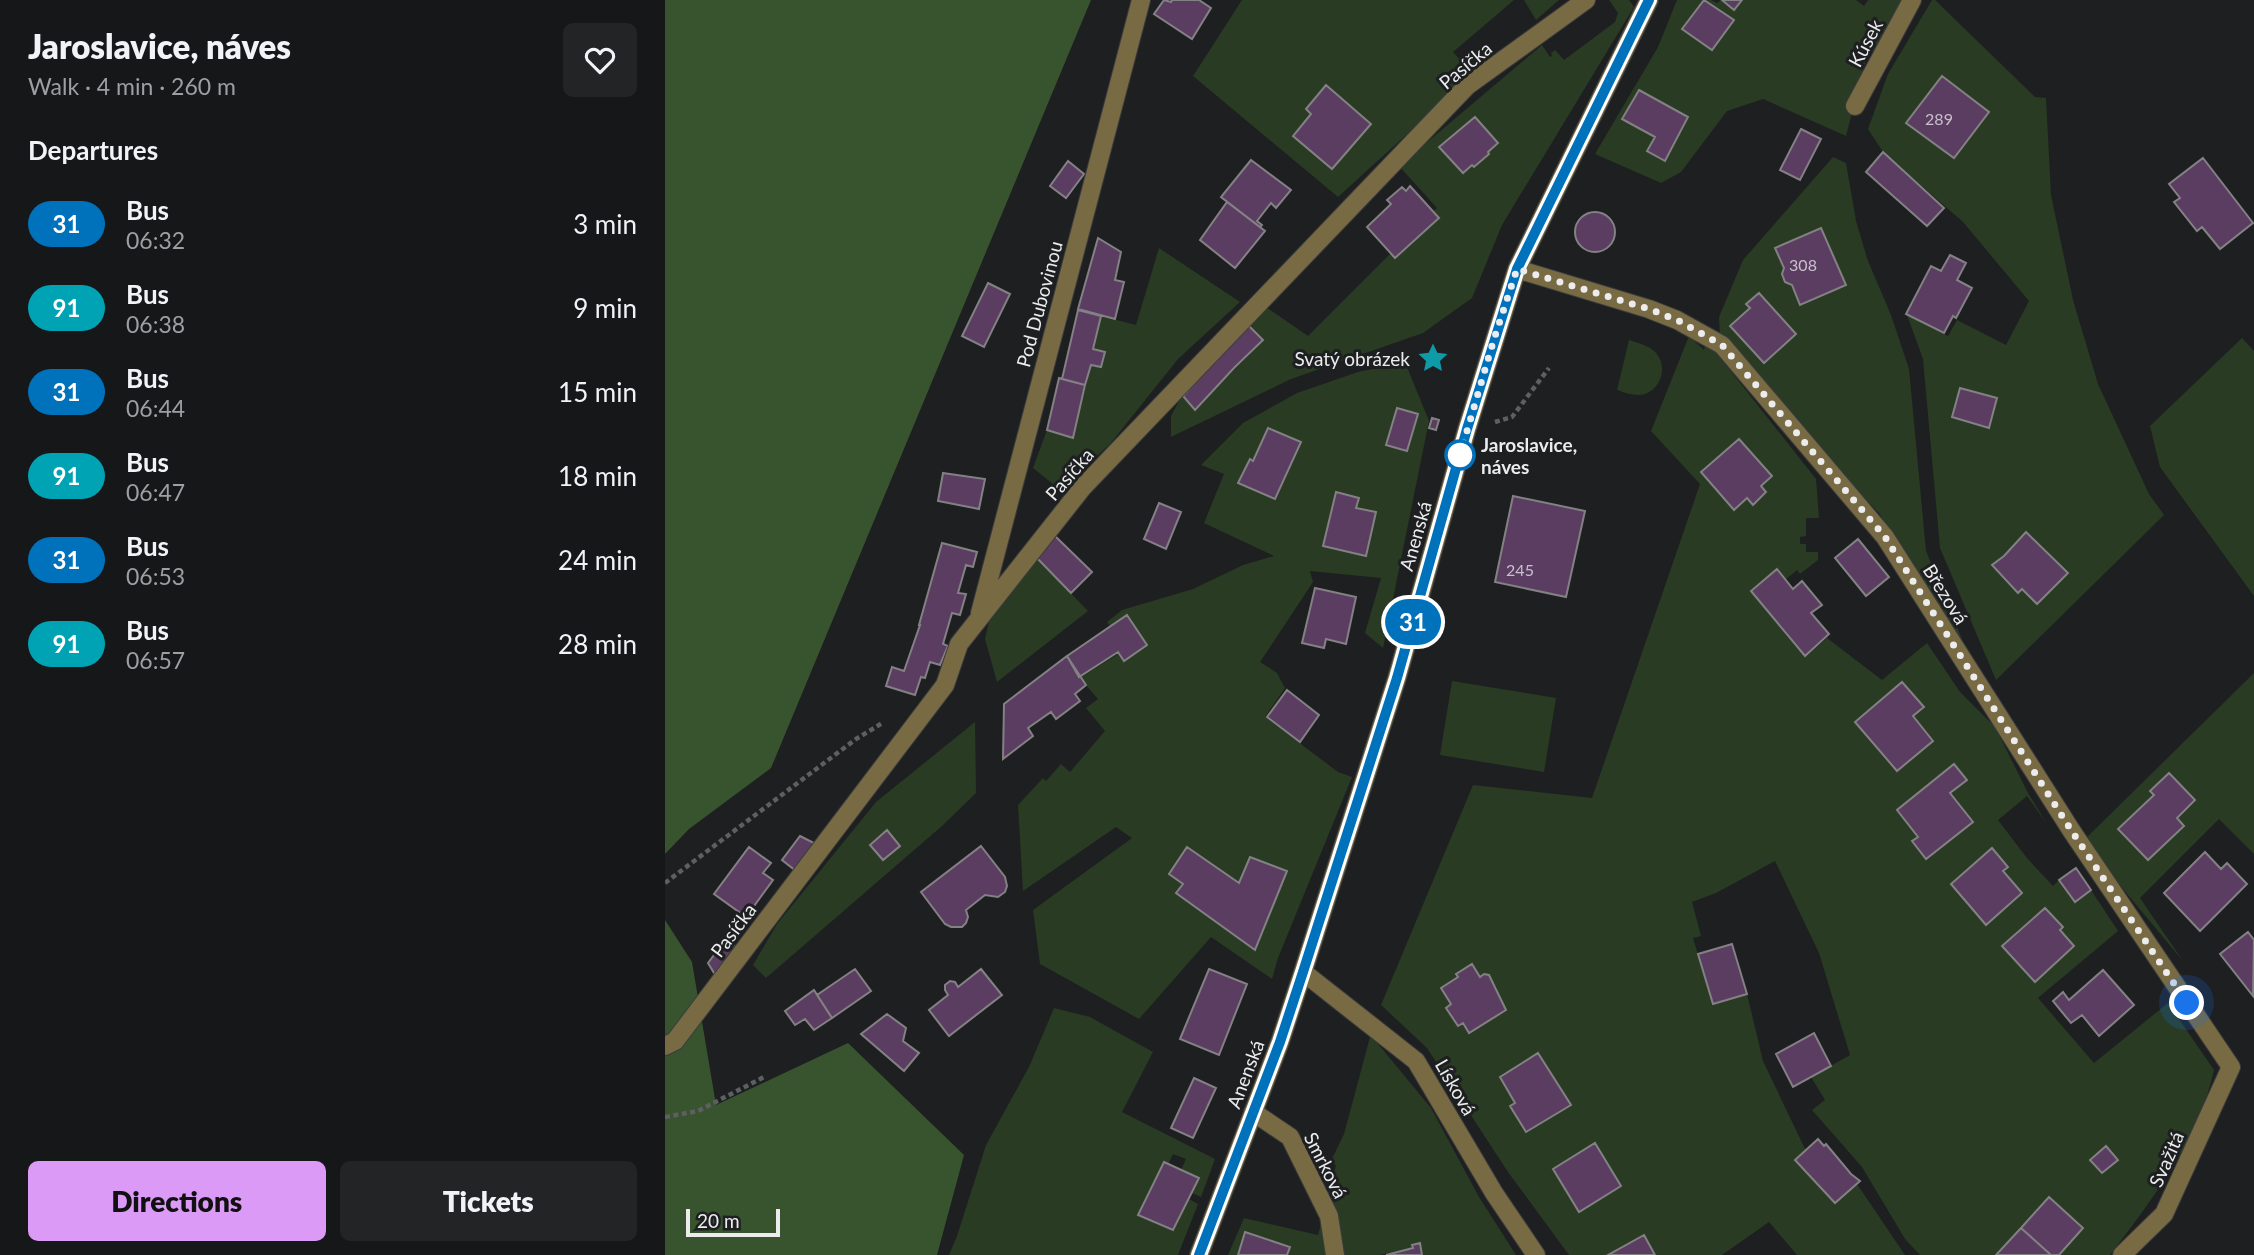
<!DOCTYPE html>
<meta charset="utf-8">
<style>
body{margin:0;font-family:Lato,sans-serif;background:#232426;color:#f1f3f6;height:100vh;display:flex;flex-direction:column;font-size:26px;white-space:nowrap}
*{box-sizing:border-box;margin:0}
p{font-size:23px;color:#9e9fa2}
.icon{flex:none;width:38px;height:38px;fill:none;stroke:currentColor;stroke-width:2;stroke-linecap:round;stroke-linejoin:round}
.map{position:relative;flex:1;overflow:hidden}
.side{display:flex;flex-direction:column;background:#161719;width:665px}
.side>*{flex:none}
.badge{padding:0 14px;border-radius:23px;font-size:24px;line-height:46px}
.scale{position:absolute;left:21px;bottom:18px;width:94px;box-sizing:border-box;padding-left:7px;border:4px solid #ececee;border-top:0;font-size:19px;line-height:24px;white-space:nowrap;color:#ececee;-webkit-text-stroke:5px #1e1f21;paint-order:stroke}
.you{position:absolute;width:35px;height:35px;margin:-18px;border:5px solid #fff;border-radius:50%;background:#1a73e8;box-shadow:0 0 0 10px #1a73e833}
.map>.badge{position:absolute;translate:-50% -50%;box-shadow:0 0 0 4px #fff}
h2{padding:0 28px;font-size:26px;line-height:63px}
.round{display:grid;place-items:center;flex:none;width:74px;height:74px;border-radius:10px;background:#232426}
.headline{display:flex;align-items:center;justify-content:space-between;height:119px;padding:0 28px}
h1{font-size:33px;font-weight:800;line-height:52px}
.action{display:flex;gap:14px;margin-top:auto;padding:14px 28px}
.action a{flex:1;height:80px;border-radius:10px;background:#da9af6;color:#111;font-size:28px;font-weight:800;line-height:80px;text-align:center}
.action a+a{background:#232426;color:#f1f3f6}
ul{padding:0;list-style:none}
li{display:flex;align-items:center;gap:21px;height:84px;padding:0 28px}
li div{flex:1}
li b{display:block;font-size:26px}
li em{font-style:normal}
li .badge{min-width:77px;font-weight:700;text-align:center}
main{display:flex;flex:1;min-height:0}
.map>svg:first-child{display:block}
</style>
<main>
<section class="side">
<div class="headline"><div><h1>Jaroslavice, náves</h1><p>Walk · 4 min · 260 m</p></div><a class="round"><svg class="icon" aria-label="heart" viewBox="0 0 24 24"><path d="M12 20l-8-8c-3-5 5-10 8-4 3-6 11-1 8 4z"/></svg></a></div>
<h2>Departures</h2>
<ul>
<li><span class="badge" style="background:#0072bc;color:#fff">31</span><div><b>Bus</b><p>06:32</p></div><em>3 min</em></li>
<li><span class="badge" style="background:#00a3b4;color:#fff">91</span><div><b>Bus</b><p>06:38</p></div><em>9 min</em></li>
<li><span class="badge" style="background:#0072bc;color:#fff">31</span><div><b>Bus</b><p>06:44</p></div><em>15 min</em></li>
<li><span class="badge" style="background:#00a3b4;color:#fff">91</span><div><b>Bus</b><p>06:47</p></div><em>18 min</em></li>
<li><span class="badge" style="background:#0072bc;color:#fff">31</span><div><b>Bus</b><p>06:53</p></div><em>24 min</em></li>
<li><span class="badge" style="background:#00a3b4;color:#fff">91</span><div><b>Bus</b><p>06:57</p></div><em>28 min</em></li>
</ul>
<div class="action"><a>Directions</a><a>Tickets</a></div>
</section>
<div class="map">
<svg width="1589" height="1255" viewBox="0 0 1589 1255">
<rect width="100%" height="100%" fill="#1e1f21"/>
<path fill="#293b23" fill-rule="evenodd" d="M577 0H849L788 52 808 74 673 197 528 76Z
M859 0H894L871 20Z
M944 0H964L969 7 837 225 807 298 758 333 626 379 506 437V416L523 384 525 387 518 396 530 409 598 341 582 324 601 307 643 336 726 253 731 258 774 218 768 212 772 208 734 166 877 45 885 57 887 56 886 53 890 50 899 60 950 22 953 13Z
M1012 0H1046L1052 3 1056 0H1191L1199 6 1203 0H1242L1200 63 1181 136 1098 99 1062 111 1016 172 996 183 930 154 993 47Z
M1267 0H1270L1370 97 1381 98 1386 195 1408 300 1433 384 1484 494 1499 515 1331 680 1275 548 1258 359 1242 315 1283 336 1292 320 1341 345 1364 301 1298 222 1218 152 1203 129 1223 74Z
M1168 157 1181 163 1191 221 1203 261 1226 315 1244 369 1261 551 1305 659 1214 513 1136 433 1055 336 1054 317 1078 260Z
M494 248 575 302 513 359 445 444 423 464 399 493 368 468 382 430 408 438 426 365 436 367 439 352 428 349 436 316 471 325Z
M1024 336 1039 350 1041 343 1046 346 1151 479 1154 518H1141V536L1135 537V544H1141V552H1153V560L1135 574 1132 570 1120 580 1087 592 1140 657 1162 638 1217 680 1262 643 1295 692 1330 727 1363 793 1382 824 1362 796 1333 820 1362 858 1388 886 1394 880 1410 902 1426 890 1453 931 1373 998 1429 1063 1503 1003 1549 1070C1534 1139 1487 1200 1445 1255H1255L1240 1239 1197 1167 1147 1110 1160 1100 1146 1077 1185 1055 1154 953 1110 861 1051 893 1027 902 1036 936 1028 938 1048 1004 1082 994 1098 1061 1141 1151 1130 1160 1169 1203 1192 1184 1240 1255H1132L1104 1222 1057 1255H904L843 1172 762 1048 716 1005 808 785 927 798 1035 484 986 431ZM807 964 815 977 819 974 824 975 832 988 831 993 793 1025 786 1004 776 988 793 977 791 973Z
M1577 338 1589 351V596L1495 467 1485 426Z
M964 340C973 343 983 345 990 352 1003 365 997 388 980 394 971 397 961 393 952 390Z
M740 362 764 421 718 648 700 633 716 578 645 571 648 582 595 662 612 673 620 688 600 717 673 772 687 777 613 958 607 979 546 937 474 1019 375 964 368 910 467 838 451 827 358 891 353 805 378 778 381 781 396 764 405 772 440 731 421 708 433 699 415 678 461 649 442 622 457 610 528 589 578 565 609 556 539 523 559 474 536 465 578 423 632 393 693 372Z
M368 554 423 611 332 682 320 639 326 613Z
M1589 673V854L1554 819 1475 898 1518 961 1418 841Z
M787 681 891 698 879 772 775 755Z
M310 722 311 793 277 826 101 978 88 965 112 924 211 802Z
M389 1008 425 1017 488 1052 457 1112 550 1159 536 1197 527 1193 534 1178 516 1170 521 1159 508 1154 503 1164 498 1163 473 1214 508 1230 524 1199 533 1204 513 1255H284L292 1236 321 1145 364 1067Z
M705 1037 709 1039 766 1108 814 1197 851 1255H757L754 1243 747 1245 748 1248 714 1255H622L580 1232 573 1255H563L579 1218 653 1235 671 1165 665 1163 679 1134Z"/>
<path fill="#37542e" d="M0 0H426L106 768 24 829 0 854Z
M0 920 27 962 51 1105 183 1043 299 1155 272 1255H0Z"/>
<path fill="#5b3d62" stroke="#838184" stroke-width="2" d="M499 0 506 2 507 0H534L546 8 527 39 489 14Z
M1039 0 1069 20 1047 50 1017 29Z
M1057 0H1077L1069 10Z
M1277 76 1324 112 1289 158 1241 123Z
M661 85 706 124 667 169 628 136 646 114 641 109Z
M974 90 1023 117 1000 161 982 151 990 137 957 119Z
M810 117 833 143 823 152 824 154 809 167 807 165 798 173 774 147Z
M1136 129 1156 139 1135 180 1115 170Z
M1218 152 1279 208 1262 226 1201 172Z
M1538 158 1588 223 1555 249 1537 227 1532 231 1509 202 1515 198 1504 184Z
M586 160 626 190 611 208 606 203 592 221 597 225 595 227 556 197Z
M403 161 419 174 401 198 385 186Z
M745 186 774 218 730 258 702 227 726 204 722 200 737 187 741 191Z
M562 202 600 231 570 268 535 240Z
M910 232a20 20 0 1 1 40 0a20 20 0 1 1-40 0Z
M1156 228 1181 285 1135 305 1127 285 1120 282 1117 274 1119 268 1110 248Z
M433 238 456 252 450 280 459 282 450 319 413 309Z
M1285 255 1301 263 1292 280 1307 288 1291 318 1288 316 1279 333 1241 314 1266 266 1276 271Z
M323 283 345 294 319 347 297 336Z
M1094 293 1131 334 1099 363 1065 326 1085 308 1081 304Z
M413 310 436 316 428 349 440 352 436 367 426 365 420 385 397 379Z
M582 324 598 340 569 368 530 410 518 396Z
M394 378 420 385 408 438 382 430Z
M1295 388 1332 398 1324 428 1287 417Z
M732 408 753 414 742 451 721 445Z
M767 418 774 420 771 430 764 428Z
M603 428 636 442 610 499 573 483 585 459 588 461Z
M1074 439 1107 476 1096 486 1101 492 1088 505 1082 498 1069 510 1036 472Z
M278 473 320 479 314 509 273 501Z
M671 492 694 498 691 508 711 512 701 556 658 546Z
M848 496 920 511 901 597 830 582Z
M494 503 516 512 501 549 479 539Z
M1361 532 1403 573 1372 604 1357 589 1353 593 1327 565 1339 556Z
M389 535 427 572 406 593 368 554Z
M1193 539 1224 577 1201 596 1170 558Z
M277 543 312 552 308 567 301 565 293 593 301 594 295 615 287 613 278 644 283 646 275 665 265 662 260 678 256 677 250 695 221 686 227 667 239 671 255 625H254Z
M1112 569 1128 589 1137 581 1157 605 1146 613 1164 634 1140 656 1086 591Z
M650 588 691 597 681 644 661 639 659 648 637 643Z
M462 615 482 645 459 661 453 652 414 677 402 656Z
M402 656 421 685 410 694 415 701 391 719 386 712 363 728 368 736 338 759 339 704Z
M1237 682 1259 707 1248 716 1268 741 1232 771 1190 722Z
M622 690 654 715 635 742 602 717Z
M1289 764 1302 780 1285 793 1308 822 1261 859 1247 841 1253 837 1232 810Z
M1504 773 1530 800 1512 818 1519 826 1483 860 1453 829 1489 795 1485 791Z
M222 830 235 846 218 860 205 845Z
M135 836 151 844 131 871 117 860Z
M316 846 340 877 342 886 340 892 333 897 320 895 301 910 303 917 301 923 297 927H286L280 924 256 892Z
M84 847 106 863 98 873 108 880 81 917 49 894Z
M522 847 574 883 585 857 622 871 590 950 511 893 518 884 504 874Z
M1327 848 1343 867 1338 871 1357 893 1321 925 1286 884Z
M1540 852 1556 869 1562 863 1582 884 1535 931 1499 893Z
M1411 868 1426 890 1410 902 1394 880Z
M1380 908 1398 927 1395 930 1409 946 1370 982 1337 946Z
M1583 932 1589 940 1588 996 1555 954Z
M61 939 74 949 52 978 43 963Z
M1067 944 1082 994 1048 1004 1033 954Z
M807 964 815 977 819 974 824 975 841 1010 804 1033 798 1023 793 1026 781 1008 786 1004 776 988 793 977 791 974Z
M190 969 206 991 167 1018 152 995Z
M316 969 337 995 284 1036 264 1010 283 995 280 990V985L285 981 290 982 293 987Z
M544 969 582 984 554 1055 515 1039Z
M1438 970 1469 1005 1434 1036 1417 1015 1406 1023 1388 1001 1398 992 1404 1000Z
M149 990 167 1018 149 1030 140 1019 130 1025 120 1011Z
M222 1014 241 1028 238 1041 254 1053 239 1071 196 1034Z
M1149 1033 1166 1066 1128 1087 1111 1054Z
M873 1053 906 1105 861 1132 845 1106 850 1103 835 1077Z
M529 1078 551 1088 528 1138 506 1128Z
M1153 1139 1159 1146 1161 1144 1186 1174 1195 1181 1170 1203 1130 1160Z
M930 1143 956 1186 914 1212 888 1169Z
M1441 1146 1453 1160 1437 1173 1425 1160Z
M499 1162 534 1178 508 1230 473 1215Z
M1384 1197 1418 1228 1394 1255H1386L1356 1228Z
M1356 1228 1386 1255H1331Z
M580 1232 625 1247 622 1255H573Z
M979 1235 990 1255H943Z
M755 1243 757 1255H721L748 1248 747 1245Z"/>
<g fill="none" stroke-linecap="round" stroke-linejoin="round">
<g stroke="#3b3c3e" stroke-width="20">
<path id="street" d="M1190 106 1247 0
M852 269 984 309 1012 320 1057 345 1220 537 1406 830 1566 1067 1499 1214 1457 1255
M315 613 476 0
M638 972 751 1061 829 1193 871 1255
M0 1046 10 1041 280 685 294 644 418 487 802 86 921 0
M588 1112 625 1137 664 1216 670 1255
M534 1255 615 1042 638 972 732 678 802 429 852 269 984 0"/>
</g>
<path stroke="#5e5f61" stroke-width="4.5" stroke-dasharray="5 3.5" stroke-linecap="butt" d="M830 422 847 417 884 368
M0 883 191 739 219 722
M0 1117 33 1111 99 1077"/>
<use href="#street" stroke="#786a43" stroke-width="18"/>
</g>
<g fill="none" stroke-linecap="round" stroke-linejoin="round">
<g stroke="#fff" stroke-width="16">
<path id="line" d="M534 1255 615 1042 638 972 732 678 802 429 852 269 984 0"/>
</g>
<use href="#line" stroke="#0072bc" stroke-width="10"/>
<path stroke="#ececee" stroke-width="7" stroke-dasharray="0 12.6" d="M795 455 829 339 852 269 984 309 1012 320 1057 345 1220 537 1406 830 1522 1003"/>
</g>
<defs>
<g id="sight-bare" transform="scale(2.415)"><path d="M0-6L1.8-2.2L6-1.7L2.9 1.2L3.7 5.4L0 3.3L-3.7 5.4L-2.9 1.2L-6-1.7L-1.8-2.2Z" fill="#0f9aa8" stroke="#1e1f21" stroke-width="2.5" paint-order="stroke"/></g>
</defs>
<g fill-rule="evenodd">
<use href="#sight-bare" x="768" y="358"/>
</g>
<circle fill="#fff" stroke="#0072bc" stroke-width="3.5" cx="795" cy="455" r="14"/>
<g text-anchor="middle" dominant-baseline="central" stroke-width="6" stroke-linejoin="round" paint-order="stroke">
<g font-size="16" fill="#c8c0cb">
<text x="1274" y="118">289</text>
<text x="1138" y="264">308</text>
<text x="855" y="569">245</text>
</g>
<g font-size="19" fill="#ececee" stroke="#1e1f21">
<text transform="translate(1200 43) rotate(-62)">Kúsek</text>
<text transform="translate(800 65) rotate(-40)">Pasíčka</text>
<text transform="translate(374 304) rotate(-75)">Pod Dubovinou</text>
<text transform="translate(404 474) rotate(-49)">Pasíčka</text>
<text transform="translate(750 536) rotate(-74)">Anenská</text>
<text transform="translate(1281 594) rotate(58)">Březová</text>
<text transform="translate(68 930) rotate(-53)">Pasíčka</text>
<text transform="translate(580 1074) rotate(-69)">Anenská</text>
<text transform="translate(791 1087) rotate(60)">Lísková</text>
<text transform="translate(1501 1159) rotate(-66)">Svažitá</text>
<text transform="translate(661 1165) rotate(63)">Smrková</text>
</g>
<g font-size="19" fill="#ececee" stroke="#1e1f21" text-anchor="end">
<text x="745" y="358">Svatý obrázek</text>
</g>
<g font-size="19" font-weight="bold" fill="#ececee" stroke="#1e1f21" text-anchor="start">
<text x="816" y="444">Jaroslavice,<tspan x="816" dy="22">náves</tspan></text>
</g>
</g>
</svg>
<div class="scale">20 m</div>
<div class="you" style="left:1522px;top:1003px"></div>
<b class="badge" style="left:748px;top:622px;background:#0072bc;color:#fff">31</b>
</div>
</main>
